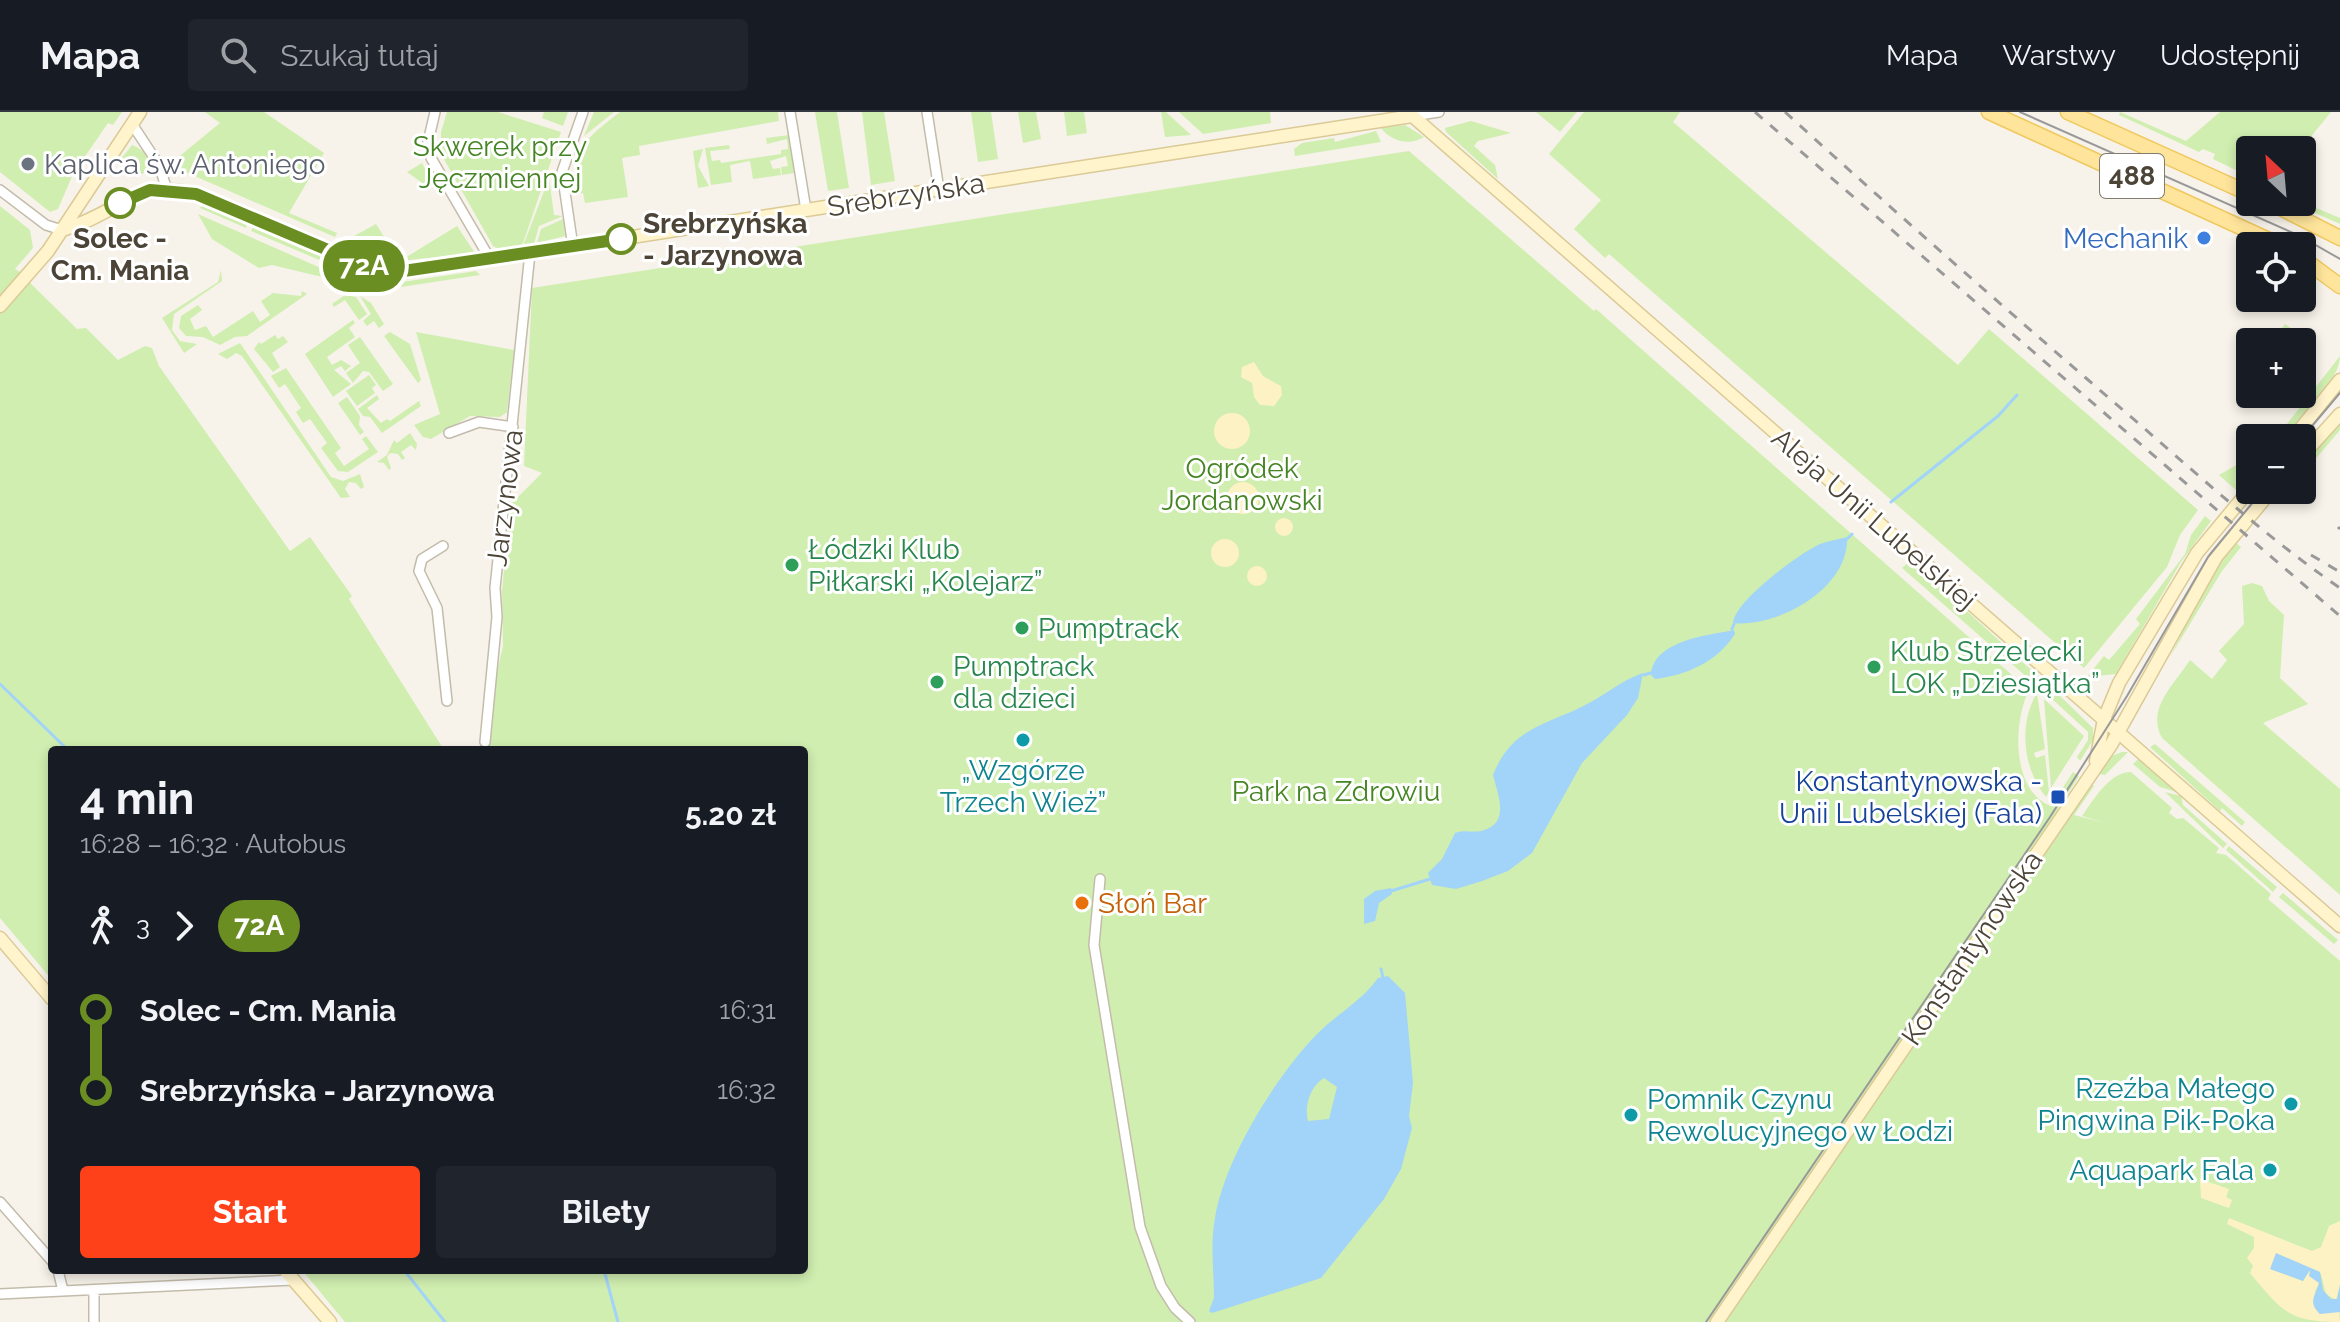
<!DOCTYPE html>
<html lang="pl">
<meta charset="utf-8">
<style>
body{margin:0;font-family:Raleway,sans-serif;background:#20242c;color:#f1f3f6;height:100vh;display:flex;flex-direction:column;font-size:30px;white-space:nowrap}
*{box-sizing:border-box;margin:0}
p{font-size:26px;color:#9ea1a6}
.icon{flex:none;width:44px;height:44px;fill:none;stroke:currentColor;stroke-width:2;stroke-linecap:round;stroke-linejoin:round}
.map{position:relative;flex:1;overflow:hidden}
.side{position:absolute;left:48px;top:634px;width:760px;height:528px;display:flex;flex-direction:column;background:#171b24;border-radius:8px;box-shadow:0 4px 12px #0003}
.side>*{flex:none}
.badge{padding:0 16px;border-radius:26px;font-size:28px;line-height:52px}
.needle{width:52px;rotate:334deg}
.tools{position:absolute;left:2236px;top:24px;display:grid;gap:16px}
.tools a{display:grid;place-items:center;width:80px;height:80px;border-radius:8px;background:#171b24;box-shadow:0 4px 12px #0003;font-size:40px}
.map>.badge{position:absolute;translate:-50% -50%;box-shadow:0 0 0 4px #fff}
.legs{display:flex;align-items:center;gap:12px;height:88px;padding:0 32px;font-size:26px}
.legs p{margin-inline-start:auto}
.head{display:flex;align-items:center;justify-content:space-between;height:136px;padding:0 32px}
h1{font-size:44px;font-weight:700;line-height:60px}
.cta{display:flex;gap:16px;margin-top:auto;padding:16px 32px}
.cta a{flex:1;height:92px;border-radius:8px;background:#ff4119;color:#fff;font-size:32px;font-weight:700;line-height:92px;text-align:center}
.cta a+a{background:#20242c;color:#f1f3f6}
ul{padding:0 32px;list-style:none}
li{display:flex;align-items:center;gap:28px;height:80px;font-size:30px}
li i{display:grid;place-items:center;width:12px;height:100%;margin:0 10px;background:currentColor}
li i::after{content:'';width:20px;height:20px;margin:-10px;border:6px solid;border-radius:50%;background:#171b24}
li p{margin-inline-start:auto}
li:first-child i{background:linear-gradient(#0000 50%,currentColor 0)}
li:last-child i{background:linear-gradient(currentColor 50%,#0000 0)}
header{display:flex;align-items:center;gap:48px;box-sizing:border-box;height:112px;padding:0 40px;background:#171b24;border-bottom:2px solid #363941}
header strong{font-size:38px}
nav{display:flex;gap:44px;margin-inline-start:auto;font-size:28px}
.search{width:560px;height:72px;background:#20242c;display:flex;align-items:center;gap:20px;box-sizing:border-box;padding:0 28px;border-radius:8px;color:#9ea1a6;font-size:30px}
.map>svg:first-child{display:block}
</style>
<header>
<strong>Mapa</strong>
<div class="search"><svg class="icon" aria-label="search" viewBox="0 0 24 24"><circle cx="10" cy="10" r="6"/><path d="M15 15l6 6"/></svg>Szukaj tutaj</div>
<nav><a>Mapa</a><a>Warstwy</a><a>Udostępnij</a></nav>
</header>
<div class="map">
<svg width="2340" height="1210" viewBox="0 0 2340 1210">
<rect width="100%" height="100%" fill="#f7f3ea"/>
<path fill="#d0eeb0" d="M0 0H122L113 13 108 11 73 62 58 97 50 100 0 60Z
M205 0H264L324 41 289 101 337 121 335 125 174 55 181 43 220 11Z
M447 0H498L561 20 522 134 499 137 493 134 441 42V20Z
M544 0H568L563 14 542 6Z
M594 0H614L584 24Z
M620 0H778L779 9 639 34 640 43 622 46 628 85 585 91 583 81 577 82C570 36 587 26 620 0Z
M815 0H837L849 76 828 79Z
M862 0H884L895 69 871 73Z
M971 0H991L998 47 978 50Z
M1018 0H1036L1041 27 1023 31Z
M1064 0H1084L1087 21 1067 24Z
M1161 0H1166L1191 23 1165 25Z
M1179 0H1270L1271 11 1203 22Z
M1536 0H1577L1560 20Z
M1584 0H1680L1673 10 1958 253 1989 217 2198 398 2180 423 2167 455 2084 556 1609 142 1605 146 1574 117 1601 88 1549 42Z
M2120 0 2186 29 2220 0H2331L2300 38H2250V65L2213 47 2215 42 2203 37 2199 40 2119 3Z
M1471 9 1511 21 1478 29 1474 34 1495 53 1498 67 1446 20 1445 16Z
M1405 13 1424 25C1410 34 1392 30 1381 16Z
M1376 19 1381 30 1295 44 1294 37 1302 31 1334 26 1335 30Z
M789 23 794 61 782 63 781 55 788 54 786 44 770 49 773 57 780 56 781 63 753 67 750 49 730 53 732 70 711 73 705 36 729 33 730 37 710 39 712 49 720 48 721 51 781 42V38L788 37 787 27 767 32 766 26Z
M132 33C144 38 156 48 153 63L149 57 142 62 120 48Z
M703 37 698 54 709 74 698 76 693 39Z
M1409 39 1594 199 1596 197 2029 578C2013 610 2011 679 2051 694L2073 660 2079 664 2058 697 2071 702 2091 672 2094 674 2074 703 2105 711 2082 704C2093 689 2109 660 2131 660L2172 696 2169 701 2177 707 2183 706 2219 736 2216 741 2226 743 2271 782 2268 787 2340 849V1210H345L302 1158H804V638H480V633L487 632 492 621 493 577 503 534 502 479 510 393 542 361 524 354 532 176Z
M422 51 433 71 428 75 407 60Z
M549 66 554 103 563 104 539 114 534 132 523 134Z
M2290 90H2302L2340 106V112Z
M205 91 248 110 246 116 200 96Z
M0 94 30 118 33 136 15 157 20 160 39 141 21 162 77 217 86 216 118 248 145 234 152 236 159 254 290 439 310 425 352 484 349 487 444 638H52V868L0 806Z
M198 102 364 175 272 153 259 156 212 127Z
M563 107 565 124 537 131 541 117Z
M376 112 398 147 395 149 345 129Z
M254 113 366 163 369 169 251 119Z
M457 114 475 141 400 149Z
M221 158 222 169 174 202 172 218 180 229 197 232 184 241 162 206 218 170Z
M476 159 480 163 401 175 402 170Z
M302 179 307 182 247 224 235 225 220 233 203 225 186 224 179 216 181 204 198 193 202 198 190 207 195 218 206 214 213 225 253 199 260 210 270 203 261 189 273 181 301 184Z
M345 183 356 185 367 202 359 208 345 188 334 195 332 192Z
M360 184 371 191 384 212 379 216 374 209 367 214 363 209 371 202Z
M353 208 355 211 349 216 355 225 327 245 332 253 341 248 351 254 345 259 341 254 334 258 351 272 333 285 305 242Z
M2285 212 2307 227V236L2302 243V230H2272Z
M390 220 410 232 421 268 418 271 384 224Z
M416 220 514 238 507 300 500 305 470 304 431 327 423 325 414 313 440 302Z
M275 223 278 227 283 224 288 230 272 241 280 255 273 260 254 237 259 230 261 232Z
M360 225 393 272 383 279 369 260 363 259 353 271 346 261 360 251 348 233Z
M240 231 331 365 343 369 360 362 364 375 361 377 356 371 349 370 345 377 350 385 341 386 242 244 236 241 227 247 218 242Z
M2340 244C2340 269 2299 307 2282 326H2276Z
M286 256 341 336 335 341 344 354 369 337 362 327 366 324 378 340 348 360 338 359 321 336 327 331 310 307 303 311 296 300 301 296 285 272 279 276 271 264Z
M369 263 376 273 372 276 375 281 357 294 346 279Z
M377 283 379 287 367 296 381 311 387 307 390 309 419 289 421 294 382 321 370 305 363 304 358 297Z
M347 285 360 304 359 313 364 320 360 323 338 291Z
M2340 313V318L2302 363V353Z
M410 321 417 332 416 338 411 333 401 340 405 346 402 348 398 342 390 341 387 345 391 356 389 358 384 351 377 350 387 343 394 328 397 331Z
M2250 345V363L2237 379 2219 363Z
M2205 404 2211 409 2181 450 2116 562 2087 565 2104 544 2109 548 2140 512 2136 507 2185 442 2191 423Z
M2235 430 2241 435 2222 459 2170 545 2206 474Z
M1911 448 2040 566 2035 572 1902 456Z
M2252 471 2262 474 2269 489 2284 503 2280 566 2308 592 2263 611 2340 677V783L2162 626C2146 596 2174 573 2190 548L2212 567 2227 548 2219 539 2244 512 2242 474Z
M2037 581 2045 637 2034 641 2036 646 2045 643 2049 680 2046 685C2023 657 2018 612 2037 581Z
M2057 581 2093 616V628L2080 649 2077 645 2088 628V620L2052 587Z
M2044 587 2084 624 2051 676Z
M2155 632 2245 710 2242 714 2222 696 2220 699 2150 635Z
M2122 640H2128L2105 663 2099 662 2112 644Z
M2139 646 2180 681 2160 675 2133 652Z
M2165 680 2181 684 2183 693 2227 732 2223 736Z
M2229 734 2277 775 2273 780 2226 738Z
M2283 781 2338 828 2334 832 2279 785Z"/>
<path fill="#fdf2c4" d="M1254 250 1263 264 1281 274 1282 283 1274 294 1260 293 1254 285 1252 271 1241 265 1242 255Z
M1214 319a18 18 0 1 1 36 0a18 18 0 1 1-36 0Z
M1227 386a16 16 0 1 1 32 0a16 16 0 1 1-32 0Z
M1275 415a9 9 0 1 1 18 0a9 9 0 1 1-18 0Z
M1211 441a14 14 0 1 1 28 0a14 14 0 1 1-28 0Z
M1247 464a10 10 0 1 1 20 0a10 10 0 1 1-20 0Z
M2200 1067 2229 1077 2226 1085 2232 1088 2229 1096 2201 1086Z
M2229 1106 2312 1139 2321 1135 2329 1114 2340 1109V1173L2336 1188 2326 1182 2321 1162 2314 1157H2270L2303 1169 2310 1158 2319 1171 2315 1179 2321 1200 2339 1199 2340 1210C2288 1210 2282 1199 2250 1161L2253 1154 2247 1146 2254 1136V1125L2227 1112Z"/>
<path fill="#a2d3f8" fill-rule="evenodd" d="M1847 425C1850 476 1778 516 1733 511 1735 489 1795 445 1816 434 1825 429 1837 428 1847 425Z
M1734 518 1735 522C1717 550 1687 563 1655 567L1651 563C1653 528 1710 523 1734 518Z
M1643 561 1638 586 1627 603 1582 651 1532 741 1508 759 1482 769 1456 777 1432 773 1428 761 1442 747 1455 721C1464 717 1472 721 1481 719 1511 712 1498 683 1493 663 1513 613 1547 614 1589 591 1608 581 1622 568 1643 561Z
M1391 776 1392 782 1379 791 1375 809 1364 812V787L1375 779Z
M1388 864 1405 881 1413 971 1409 1004 1412 1016 1401 1057 1384 1087 1321 1166 1212 1201 1209 1199 1214 1186C1214 1160 1210 1132 1215 1106 1224 1048 1275 966 1315 924 1335 903 1361 890 1378 866ZM1324 966 1337 975 1329 1007 1308 1009C1304 995 1310 974 1324 966Z
M2276 1141 2320 1160 2323 1178 2331 1187H2337L2340 1173V1200L2320 1202C2307 1190 2316 1183 2319 1171L2309 1164 2310 1158 2303 1169 2270 1157Z"/>
<g fill="none" stroke-linecap="round" stroke-linejoin="round">
<path stroke="#a2d3f8" stroke-width="3" d="M1891 390 1998 304 2017 283
M1847 427 1852 422
M1732 517 1734 512
M1644 563 1650 561
M0 572 68 638
M1391 779 1430 767
M1381 857 1383 865
M404 1158 445 1210
M604 1158 618 1210"/>
<g stroke="#c3bcab" stroke-width="12">
<path id="street" d="M435 0 428 30 431 46 490 147
M790 0 806 98
M927 0 939 78
M1412 4 1439 0
M132 12 159 53 167 78
M0 78 46 113 62 118
M573 135 562 60 583 0
M449 321 479 310 513 315
M443 434 422 447 419 459 437 496 447 589
M485 630 497 505 495 476 530 141
M1100 767 1094 833 1140 1115 1161 1174 1175 1196 1190 1210
M0 1090 52 1149
M58 1158 63 1179
M94 1178V1210
M0 1182 293 1168"/>
</g>
<g stroke="#dbca96" stroke-width="15">
<path id="secondary" d="M1408 0 2340 814
M62 118C120 102 137 62 205 85L368 155 400 161 1412 4
M0 194 48 139 140 0
M2293 326 2340 268
M2302 344 2340 302
M2096 649 2104 607 2119 571 2197 441 2250 377
M0 826 52 887
M285 1158 330 1210
M1717 1210 2111 633 2216 445 2272 378"/>
</g>
<g stroke="#f0c85e" stroke-width="17">
<path id="primary" d="M1989 0 2282 134
M2068 0 2250 82
M2269 90 2340 126
M2302 146 2340 174"/>
</g>
<use href="#street" stroke="#fff" stroke-width="9"/>
<use href="#secondary" stroke="#fff4cc" stroke-width="12"/>
<use href="#primary" stroke="#ffe59b" stroke-width="14"/>
<path stroke="#999" stroke-width="2" d="M2020 0 2300 124 2340 147
M2302 326 2340 281
M1706 1210 2050 705 2127 584 2208 445 2263 378"/>
<path stroke="#999" stroke-width="3" stroke-dasharray="10 10" stroke-linecap="butt" d="M1755 0 2340 504
M1785 0C1896 101 2009 200 2123 298 2194 359 2263 423 2340 476
M2338 415 2340 417
M2311 443 2340 460"/>
</g>
<g fill="none" stroke-linecap="round" stroke-linejoin="round">
<g stroke="#fff" stroke-width="18">
<path id="line-1" d="M120 91 150 78 196 82 368 155 390 161 621 127"/>
</g>
<use href="#line-1" stroke="#6b8e23" stroke-width="12"/>
</g>
<circle fill="#6b7280" stroke="#fff" stroke-width="3" cx="28" cy="52" r="8"/>
<g fill="#fff" stroke="#6b8e23" stroke-width="4">
<circle cx="120" cy="91" r="14"/>
<circle cx="621" cy="127" r="14"/>
</g>
<circle fill="#3f7fe0" stroke="#fff" stroke-width="3" cx="2204" cy="126" r="8"/>
<g fill="#2e9e5b" stroke="#fff" stroke-width="3">
<circle cx="792" cy="453" r="8"/>
<circle cx="1022" cy="516" r="8"/>
<circle cx="1874" cy="555" r="8"/>
<circle cx="937" cy="570" r="8"/>
</g>
<g fill="#0f9aa8" stroke="#fff" stroke-width="3">
<circle cx="1023" cy="628" r="8"/>
<circle cx="2291" cy="992" r="8"/>
<circle cx="1631" cy="1003" r="8"/>
<circle cx="2270" cy="1058" r="8"/>
</g>
<rect fill="#1a4fb4" stroke="#fff" stroke-width="3" x="2050" y="677" width="16" height="16" rx="4"/>
<circle fill="#e8710a" stroke="#fff" stroke-width="3" cx="1082" cy="791" r="8"/>
<g text-anchor="middle" dominant-baseline="central" stroke-width="6" stroke-linejoin="round" paint-order="stroke">
<rect fill="#fff" stroke="#827c73" stroke-width="2" x="2100" y="42" width="64" height="44" rx="6"/>
<g font-size="26" font-weight="bold" fill="#4c4437">
<text x="2132" y="64">488</text>
</g>
<g font-size="28" fill="#458523" stroke="#fff">
<text x="500" y="34">Skwerek przy<tspan x="500" dy="32">Jęczmiennej</tspan></text>
<text x="1242" y="356">Ogródek<tspan x="1242" dy="32">Jordanowski</tspan></text>
<text x="1336" y="679">Park na Zdrowiu</text>
</g>
<g font-size="28" fill="#5b616d" stroke="#fff" text-anchor="start">
<text x="44" y="52">Kaplica św. Antoniego</text>
</g>
<g font-size="28" fill="#4c4437" stroke="#fff">
<text transform="translate(906 83) rotate(-9)">Srebrzyńska</text>
<text transform="translate(505 386) rotate(-83)">Jarzynowa</text>
<text transform="translate(1874 407) rotate(41)">Aleja Unii Lubelskiej</text>
<text transform="translate(1972 836) rotate(-56)">Konstantynowska</text>
</g>
<g font-size="28" font-weight="bold" fill="#4c4437" stroke="#fff" text-anchor="start">
<text x="643" y="111">Srebrzyńska<tspan x="643" dy="32">- Jarzynowa</tspan></text>
<text x="120" y="126" text-anchor="middle">Solec -<tspan x="120" dy="32">Cm. Mania</tspan></text>
</g>
<g font-size="28" fill="#366cbe" stroke="#fff" text-anchor="end">
<text x="2188" y="126">Mechanik</text>
</g>
<g font-size="28" fill="#27864d" stroke="#fff" text-anchor="start">
<text x="808" y="437">Łódzki Klub<tspan x="808" dy="32">Piłkarski „Kolejarz”</tspan></text>
<text x="1038" y="516">Pumptrack</text>
<text x="1890" y="539">Klub Strzelecki<tspan x="1890" dy="32">LOK „Dziesiątka”</tspan></text>
<text x="953" y="554">Pumptrack<tspan x="953" dy="32">dla dzieci</tspan></text>
</g>
<g font-size="28" fill="#0d838f" stroke="#fff" text-anchor="end">
<text x="1023" y="658" text-anchor="middle">„Wzgórze<tspan x="1023" dy="32">Trzech Wież”</tspan></text>
<text x="2275" y="976">Rzeźba Małego<tspan x="2275" dy="32">Pingwina Pik-Poka</tspan></text>
<text x="1647" y="987" text-anchor="start">Pomnik Czynu<tspan x="1647" dy="32">Rewolucyjnego w Łodzi</tspan></text>
<text x="2254" y="1058">Aquapark Fala</text>
</g>
<g font-size="28" fill="#164399" stroke="#fff" text-anchor="end">
<text x="2042" y="669">Konstantynowska -<tspan x="2042" dy="32">Unii Lubelskiej (Fala)</tspan></text>
</g>
<g font-size="28" fill="#c56008" stroke="#fff" text-anchor="start">
<text x="1098" y="791">Słoń Bar</text>
</g>
</g>
</svg>
<div class="tools">
<a><svg class="needle" viewBox="-14 -14 28 28"><path d="M0-13l5 13h-10z" fill="#e53935"/><path d="M0 13l5-13h-10z" fill="#9ea1a6"/></svg></a>
<a><svg class="icon" aria-label="locate" viewBox="0 0 24 24"><circle cx="12" cy="12" r="6"/><path d="M12 2v4M12 18v4M2 12h4M18 12h4"/></svg></a>
<a>+</a>
<a>−</a>
</div>
<b class="badge" style="left:364px;top:154px;background:#6b8e23;color:#fff">72A</b>
<section class="side">
<div class="head"><div><h1>4 min</h1><p>16:28 – 16:32 · Autobus</p></div><b>5.20 zł</b></div>
<div class="legs"><svg class="icon" aria-label="walk" viewBox="0 0 24 24"><circle cx="13" cy="4" r="2"/><path d="M13 8l-2 6 4 7M11 14l-3 7M7 12l3-4h3l4 4"/></svg>3<svg class="icon" aria-label="forward" viewBox="0 0 24 24"><path d="M9 5l7 7-7 7"/></svg><b class="badge" style="background:#6b8e23;color:#fff">72A</b></div>
<ul>
<li><i style="color:#6b8e23"></i><b>Solec - Cm. Mania</b><p>16:31</p></li>
<li><i style="color:#6b8e23"></i><b>Srebrzyńska - Jarzynowa</b><p>16:32</p></li>
</ul>
<div class="cta"><a>Start</a><a>Bilety</a></div>
</section>
</div>
